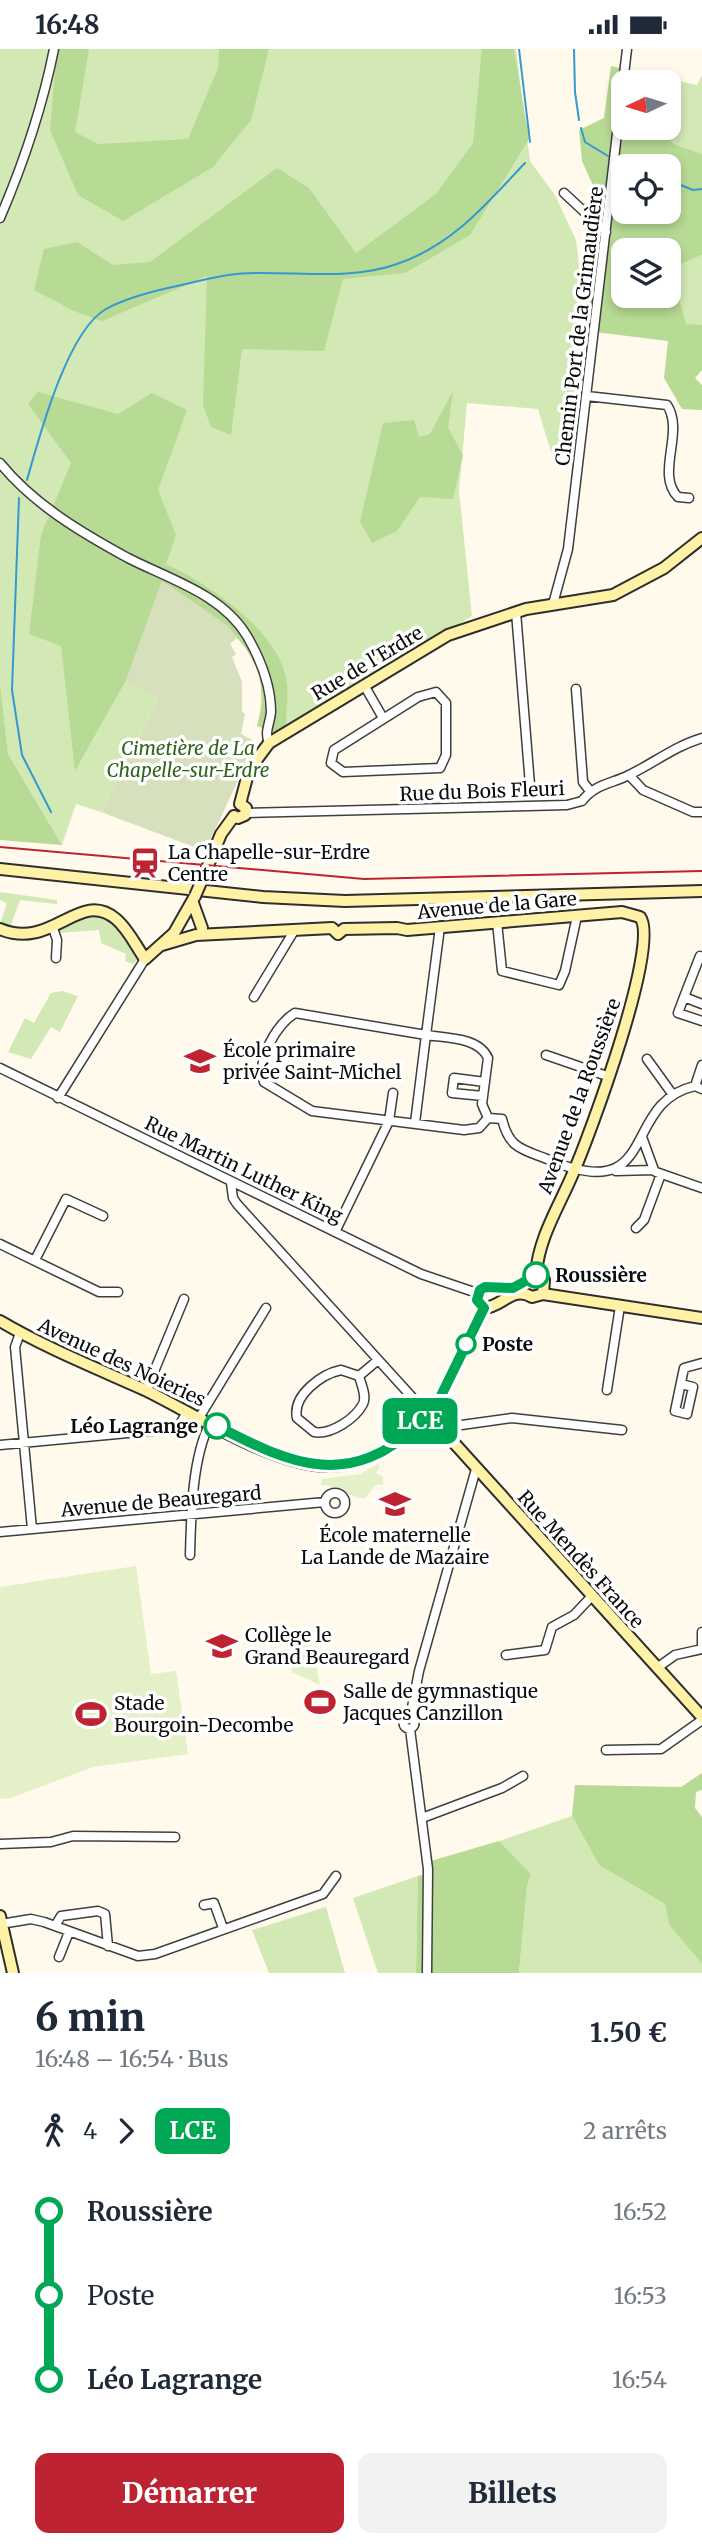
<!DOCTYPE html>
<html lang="fr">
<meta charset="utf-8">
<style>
body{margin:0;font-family:Merriweather,serif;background:#f2f2f3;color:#1f2937;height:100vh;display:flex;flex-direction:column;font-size:26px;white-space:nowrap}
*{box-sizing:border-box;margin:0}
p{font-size:23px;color:#747a83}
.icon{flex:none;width:38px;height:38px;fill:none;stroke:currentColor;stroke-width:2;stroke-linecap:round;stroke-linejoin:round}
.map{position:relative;height:1924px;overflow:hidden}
.side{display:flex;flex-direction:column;background:#fff;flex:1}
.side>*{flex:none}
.badge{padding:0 14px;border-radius:10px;font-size:24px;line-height:46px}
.needle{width:46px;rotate:266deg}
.tools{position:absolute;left:611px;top:21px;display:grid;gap:14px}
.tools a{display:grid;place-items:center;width:70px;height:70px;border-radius:14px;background:#fff;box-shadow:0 4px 10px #0003;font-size:35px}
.map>.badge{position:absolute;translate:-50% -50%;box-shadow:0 0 0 4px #fff}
.legs{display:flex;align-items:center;gap:10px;height:77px;padding:0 35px;font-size:23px}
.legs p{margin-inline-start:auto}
.summary{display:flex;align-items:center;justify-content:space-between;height:119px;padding:0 35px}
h1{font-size:38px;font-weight:800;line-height:52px}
.action{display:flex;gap:14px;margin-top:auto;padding:14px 35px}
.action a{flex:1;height:80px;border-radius:14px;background:#bd2331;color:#fff;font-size:28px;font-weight:800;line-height:80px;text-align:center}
.action a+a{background:#f2f2f3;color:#1f2937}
ul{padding:0 35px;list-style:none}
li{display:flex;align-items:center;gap:24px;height:84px;font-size:26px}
li i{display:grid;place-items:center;width:10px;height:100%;margin:0 9px;background:currentColor}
li i::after{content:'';width:18px;height:18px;margin:-9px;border:5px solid;border-radius:50%;background:#fff}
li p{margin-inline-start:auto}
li:first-child i{background:linear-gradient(#0000 50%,currentColor 0)}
li:last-child i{background:linear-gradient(currentColor 50%,#0000 0)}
.status{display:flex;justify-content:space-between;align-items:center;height:49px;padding:0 35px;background:#fff;direction:ltr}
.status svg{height:19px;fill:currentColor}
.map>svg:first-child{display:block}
</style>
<div class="status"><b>16:48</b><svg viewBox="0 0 49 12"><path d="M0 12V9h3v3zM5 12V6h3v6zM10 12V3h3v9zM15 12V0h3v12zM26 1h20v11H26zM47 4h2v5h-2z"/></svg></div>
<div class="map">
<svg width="702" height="1924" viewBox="0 0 702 1924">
<rect width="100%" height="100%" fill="#fffaeb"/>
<path fill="#d2e9b5" d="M0 0H516L530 112 555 146 576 191 587 282 575 399 551 403 538 360 467 354 459 442 472 567 286 678 287 632 251 575 159 648 101 763 76 755 62 796 8 705 0 634Z
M632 22 697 36 702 26V105L674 95 656 79H668V33H633Z
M702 206V276H686L671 219Z
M0 843 57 851V855L20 851 11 876 33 881 24 882 0 875 7 854 0 851Z
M97 866C119 874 126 891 137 911L133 915 125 912 126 905 101 894 99 881 59 884V880L80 868Z
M62 942 78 947 60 983 51 978 31 1010 8 1003 25 969 34 974 51 944Z
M572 1767 599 1816 665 1855 669 1876 702 1915V1924H519L527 1837 531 1825 499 1792Z
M418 1827 416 1924H378L353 1849Z
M326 1858 345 1924H269L252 1881Z"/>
<path fill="#b7da94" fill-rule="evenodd" d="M57 0H89L75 83 98 95 188 90 218 19 219 0H269L251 71 213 118 123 172 78 146 50 81Z
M482 0H514L529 90 470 186 405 224 343 230 324 302 242 300 231 386 211 378 203 356 207 227 102 272 74 262 34 241 44 200 77 193 113 216 150 213 277 119 309 139 356 204 436 145 473 94Z
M611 17 632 22 634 33H623V79H657L674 95 702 105V206L671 219 686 275 702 276V321L695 329 702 336V361L682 360 664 329 668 292 587 282 595 141 582 112 579 81 604 69ZM623 117H668V163H623ZM623 201H668V247H623Z
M453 342 448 379 463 406 453 450 420 448 397 482 372 494 360 473 383 374 414 371 419 388 430 385Z
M38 343 118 365 152 344 187 361 158 441 176 486 166 515C209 535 281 583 287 634 288 649 286 664 286 678L275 684 257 677C279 601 215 568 162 532L126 631 75 722 61 597 29 585 41 486 71 414 28 355Z
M0 634 8 705 62 796 0 791Z
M702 1724V1741L696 1743 695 1759 702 1768V1915L669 1876 665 1855 599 1816 572 1767 575 1736 681 1738Z
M499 1792 531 1825 527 1837 519 1924H416L418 1827 425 1825 424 1814Z"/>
<path fill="#d6e0bd" d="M162 532 228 577 237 589 230 595 236 605 232 608 242 633V663L245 665 241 685 256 693 205 802 101 763 159 648 126 631Z"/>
<path fill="#e4f0c7" d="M378 1415 380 1418 376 1424 383 1428V1436H376L365 1449C350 1450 339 1435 321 1436L322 1430 360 1425Z
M136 1517 151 1625 176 1622 188 1705 93 1718 11 1749 0 1750V1538Z
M302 1586 311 1590 320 1636 292 1623 291 1614Z"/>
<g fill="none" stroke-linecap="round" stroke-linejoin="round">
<path stroke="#3599cf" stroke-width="2" d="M519 0 530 93
M574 0 575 43 579 71
M581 79 585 93 608 107
M618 110 636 117
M668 131 693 141 702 140
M27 431C39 389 67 282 106 260 128 248 153 242 177 237 203 231 228 224 255 224 302 223 352 231 397 215 453 196 486 155 525 114
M19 449 12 641 22 706 51 763"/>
<g stroke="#3f3f3f" stroke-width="11">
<path id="street" d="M564 144 606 183
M0 169C24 113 42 60 54 0
M587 347 667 356C685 383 655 425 678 448L689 449
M0 414C33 455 82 484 128 509 169 530 222 545 247 587 261 611 271 636 271 663 270 675 264 683 269 694
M553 555 568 500 627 0
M516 563 530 736 525 744
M364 636 383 669
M576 640 583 733 590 742
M436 643 446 654V706L440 719 343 723 331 714 334 701 418 648Z
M629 726 643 741 693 763H702
M246 764 567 756 582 752C595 735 611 735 629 726 654 714 675 697 702 689
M497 873 502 922 559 936 565 922 577 867
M440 878 426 986 295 964C276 976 256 1011 264 1033L312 1062 464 1081 479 1079 488 1069
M53 879 57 891 56 909
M254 948 294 882
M684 948 700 907
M702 955 684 948 678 964 702 972
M546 1006 607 1027
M647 1010 673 1046
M0 1019 421 1225 477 1244
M695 1037 702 1016
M483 1047 452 1044 454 1029 485 1033
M58 1049 145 910
M488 1069 502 1070C509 1099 521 1100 547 1110 662 1159 619 1054 695 1037L702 1040
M415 1074 426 986C446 989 479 988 488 1009L482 1055 488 1069
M616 1122 654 1121 642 1088
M656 1123 702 1139
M231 1134 233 1149 237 1155 421 1358
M636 1179 644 1171 661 1125
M335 1183 389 1072 393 1044
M0 1195 99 1243H118
M35 1211 66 1150 103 1167
M20 1284 15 1298 32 1480
M341 1321 359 1327C361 1335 367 1347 363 1355 355 1370 331 1386 314 1383L297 1369C292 1346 322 1325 341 1321Z
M359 1327 378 1311
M681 1335 693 1338 687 1365 675 1362 684 1319 702 1314
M607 1341 620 1257
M146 1342 184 1250
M199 1369 266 1259
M440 1379 512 1369 622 1381
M0 1396 171 1380 180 1375 187 1363
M325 1454a10 10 0 1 1 20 0a10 10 0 1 1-20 0Z
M0 1483 325 1453
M190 1506C191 1467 192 1409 210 1374
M702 1583V1597
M506 1606 545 1601 552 1578 574 1566 591 1548
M657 1619 675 1606 702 1600
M403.5 1674a5.5 5.5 0 1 1 11 0a5.5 5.5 0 1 1-11 0Z
M410 1669 419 1622 476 1420
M410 1680 428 1820 427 1924
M606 1701 661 1700 702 1671
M422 1769 502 1739 523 1727
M0 1795 51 1793 73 1787 175 1788
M204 1856 214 1854 223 1879
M1 1875 31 1870 44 1873 138 1907 155 1905 323 1845 336 1827
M55 1877 61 1867 98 1862 105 1865 108 1897
M59 1908 69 1883"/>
</g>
<g stroke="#2e2e2e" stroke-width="14">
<path id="secondary" d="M240 755 249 721 269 694 448 586 526 560 613 546 664 519 702 489
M234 767 238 769 245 766 246 759 240 755
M0 820 263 848 345 852 702 842
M202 831 221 785 234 767
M193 854 202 879
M0 880C53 902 79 839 116 870 128 880 136 897 145 910L174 884 195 847
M162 896 196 886 332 879 338 885 344 880 397 879 407 881 622 863 640 868C661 894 590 1085 574 1122 560 1156 538 1189 536 1226
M536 1226 544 1231 543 1245
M484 1259C502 1258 513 1236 532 1248L543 1245 702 1269
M484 1259 477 1251 482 1239H513L536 1226
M0 1272C46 1299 96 1319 145 1341 194 1365 273 1416 326 1417 361 1418 397 1397 421 1373
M436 1357 484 1259
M421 1373 418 1365 421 1358 428 1355 436 1357
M436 1374 702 1668
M0 1867 13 1924"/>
</g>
<use href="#street" stroke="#fff" stroke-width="8"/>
<use href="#secondary" stroke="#fff1a6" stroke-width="10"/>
<path stroke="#bd2331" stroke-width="2" d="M0 798 364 830 702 822"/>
<g stroke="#2e2e2e" stroke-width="14" stroke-linecap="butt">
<path id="secondary-bridge" d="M195 847 202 831"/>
</g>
<use href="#secondary-bridge" stroke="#fff1a6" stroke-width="10"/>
</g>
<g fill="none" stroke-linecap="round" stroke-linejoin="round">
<g stroke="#fff" stroke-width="16">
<path id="line-1" d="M217 1377C292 1416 351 1442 421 1373L418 1365 422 1357H436L484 1259 477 1251 480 1241 485 1238 513 1239 536 1226"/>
</g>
<use href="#line-1" stroke="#00a754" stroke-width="10"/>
</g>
<defs>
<g id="station-bare" transform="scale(2.415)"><path d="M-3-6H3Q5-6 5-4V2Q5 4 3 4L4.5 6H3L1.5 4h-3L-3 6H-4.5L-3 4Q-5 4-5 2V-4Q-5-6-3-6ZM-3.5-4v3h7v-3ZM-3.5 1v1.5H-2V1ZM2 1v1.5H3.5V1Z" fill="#bd2331" stroke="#fff" stroke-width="2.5" paint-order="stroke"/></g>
<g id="school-bare" transform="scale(2.415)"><path d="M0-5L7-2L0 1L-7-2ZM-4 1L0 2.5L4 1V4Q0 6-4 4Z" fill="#bd2331" stroke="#fff" stroke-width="2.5" paint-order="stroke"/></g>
<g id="stadium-bare" transform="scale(2.415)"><path d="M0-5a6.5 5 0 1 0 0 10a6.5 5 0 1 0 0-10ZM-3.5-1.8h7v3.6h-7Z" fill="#bd2331" stroke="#fff" stroke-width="2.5" paint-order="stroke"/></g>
</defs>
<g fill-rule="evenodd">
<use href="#station-bare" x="145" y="814"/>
<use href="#school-bare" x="200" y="1012"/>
<use href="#school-bare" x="395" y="1455"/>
<use href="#school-bare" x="222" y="1597"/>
<use href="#stadium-bare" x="320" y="1653"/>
<use href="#stadium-bare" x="91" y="1665"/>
</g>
<g fill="#fff" stroke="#00a754" stroke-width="3.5">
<circle cx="536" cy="1226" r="12"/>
<circle cx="466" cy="1295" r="9"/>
<circle cx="217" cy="1377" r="12"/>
</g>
<g text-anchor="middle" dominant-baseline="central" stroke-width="7" stroke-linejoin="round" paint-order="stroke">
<g font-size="19" fill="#0c0c0c" stroke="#fff">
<text transform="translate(579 277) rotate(-83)">Chemin Port de la Grimaudière</text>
<text transform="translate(367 614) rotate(-31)">Rue de l'Erdre</text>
<text transform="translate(482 742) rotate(-2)">Rue du Bois Fleuri</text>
<text transform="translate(497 856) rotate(-5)">Avenue de la Gare</text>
<text transform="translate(579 1047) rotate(-70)">Avenue de la Roussière</text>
<text transform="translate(244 1120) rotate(26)">Rue Martin Luther King</text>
<text transform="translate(122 1313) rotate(25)">Avenue des Noieries</text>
<text transform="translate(161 1452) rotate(-5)">Avenue de Beauregard</text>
<text transform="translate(581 1510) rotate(48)">Rue Mendès France</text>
</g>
<g font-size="19" font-style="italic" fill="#2e641c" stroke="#fff">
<text x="188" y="699">Cimetière de La<tspan x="188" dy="22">Chapelle-sur-Erdre</tspan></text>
</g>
<g font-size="19" fill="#0c0c0c" stroke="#fff" text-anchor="start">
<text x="168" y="803">La Chapelle-sur-Erdre<tspan x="168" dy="22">Centre</tspan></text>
<text x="223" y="1001">École primaire<tspan x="223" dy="22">privée Saint-Michel</tspan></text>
<text x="395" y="1486" text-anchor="middle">École maternelle<tspan x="395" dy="22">La Lande de Mazaire</tspan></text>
<text x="245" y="1586">Collège le<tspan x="245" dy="22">Grand Beauregard</tspan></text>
<text x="343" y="1642">Salle de gymnastique<tspan x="343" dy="22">Jacques Canzillon</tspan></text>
<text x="114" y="1654">Stade<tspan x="114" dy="22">Bourgoin-Decombe</tspan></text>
</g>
<g font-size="19" font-weight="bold" fill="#0c0c0c" stroke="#fff" text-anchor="start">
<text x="555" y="1226">Roussière</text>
<text x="482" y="1295">Poste</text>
<text x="198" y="1377" text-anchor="end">Léo Lagrange</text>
</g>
</g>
</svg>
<div class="tools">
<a><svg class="needle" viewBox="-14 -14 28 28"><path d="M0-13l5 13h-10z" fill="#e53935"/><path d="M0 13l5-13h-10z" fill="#747a83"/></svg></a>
<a><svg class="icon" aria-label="locate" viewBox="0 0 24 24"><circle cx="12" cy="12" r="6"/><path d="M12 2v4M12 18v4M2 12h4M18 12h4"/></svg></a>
<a><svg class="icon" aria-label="layers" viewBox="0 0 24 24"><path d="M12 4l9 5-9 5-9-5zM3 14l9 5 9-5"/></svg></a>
</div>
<b class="badge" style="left:420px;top:1372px;background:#00a754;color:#fff">LCE</b>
</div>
<section class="side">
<div class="summary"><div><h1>6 min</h1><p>16:48 – 16:54 · Bus</p></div><b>1.50 €</b></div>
<div class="legs"><svg class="icon" aria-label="walk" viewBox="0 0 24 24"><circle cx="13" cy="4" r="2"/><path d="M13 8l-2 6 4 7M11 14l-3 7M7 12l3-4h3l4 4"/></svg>4<svg class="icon" aria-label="forward" viewBox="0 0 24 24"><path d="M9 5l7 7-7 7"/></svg><b class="badge" style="background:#00a754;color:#fff">LCE</b><p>2 arrêts</p></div>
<ul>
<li><i style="color:#00a754"></i><b>Roussière</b><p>16:52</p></li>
<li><i style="color:#00a754"></i><span>Poste</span><p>16:53</p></li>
<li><i style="color:#00a754"></i><b>Léo Lagrange</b><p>16:54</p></li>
</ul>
<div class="action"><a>Démarrer</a><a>Billets</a></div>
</section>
